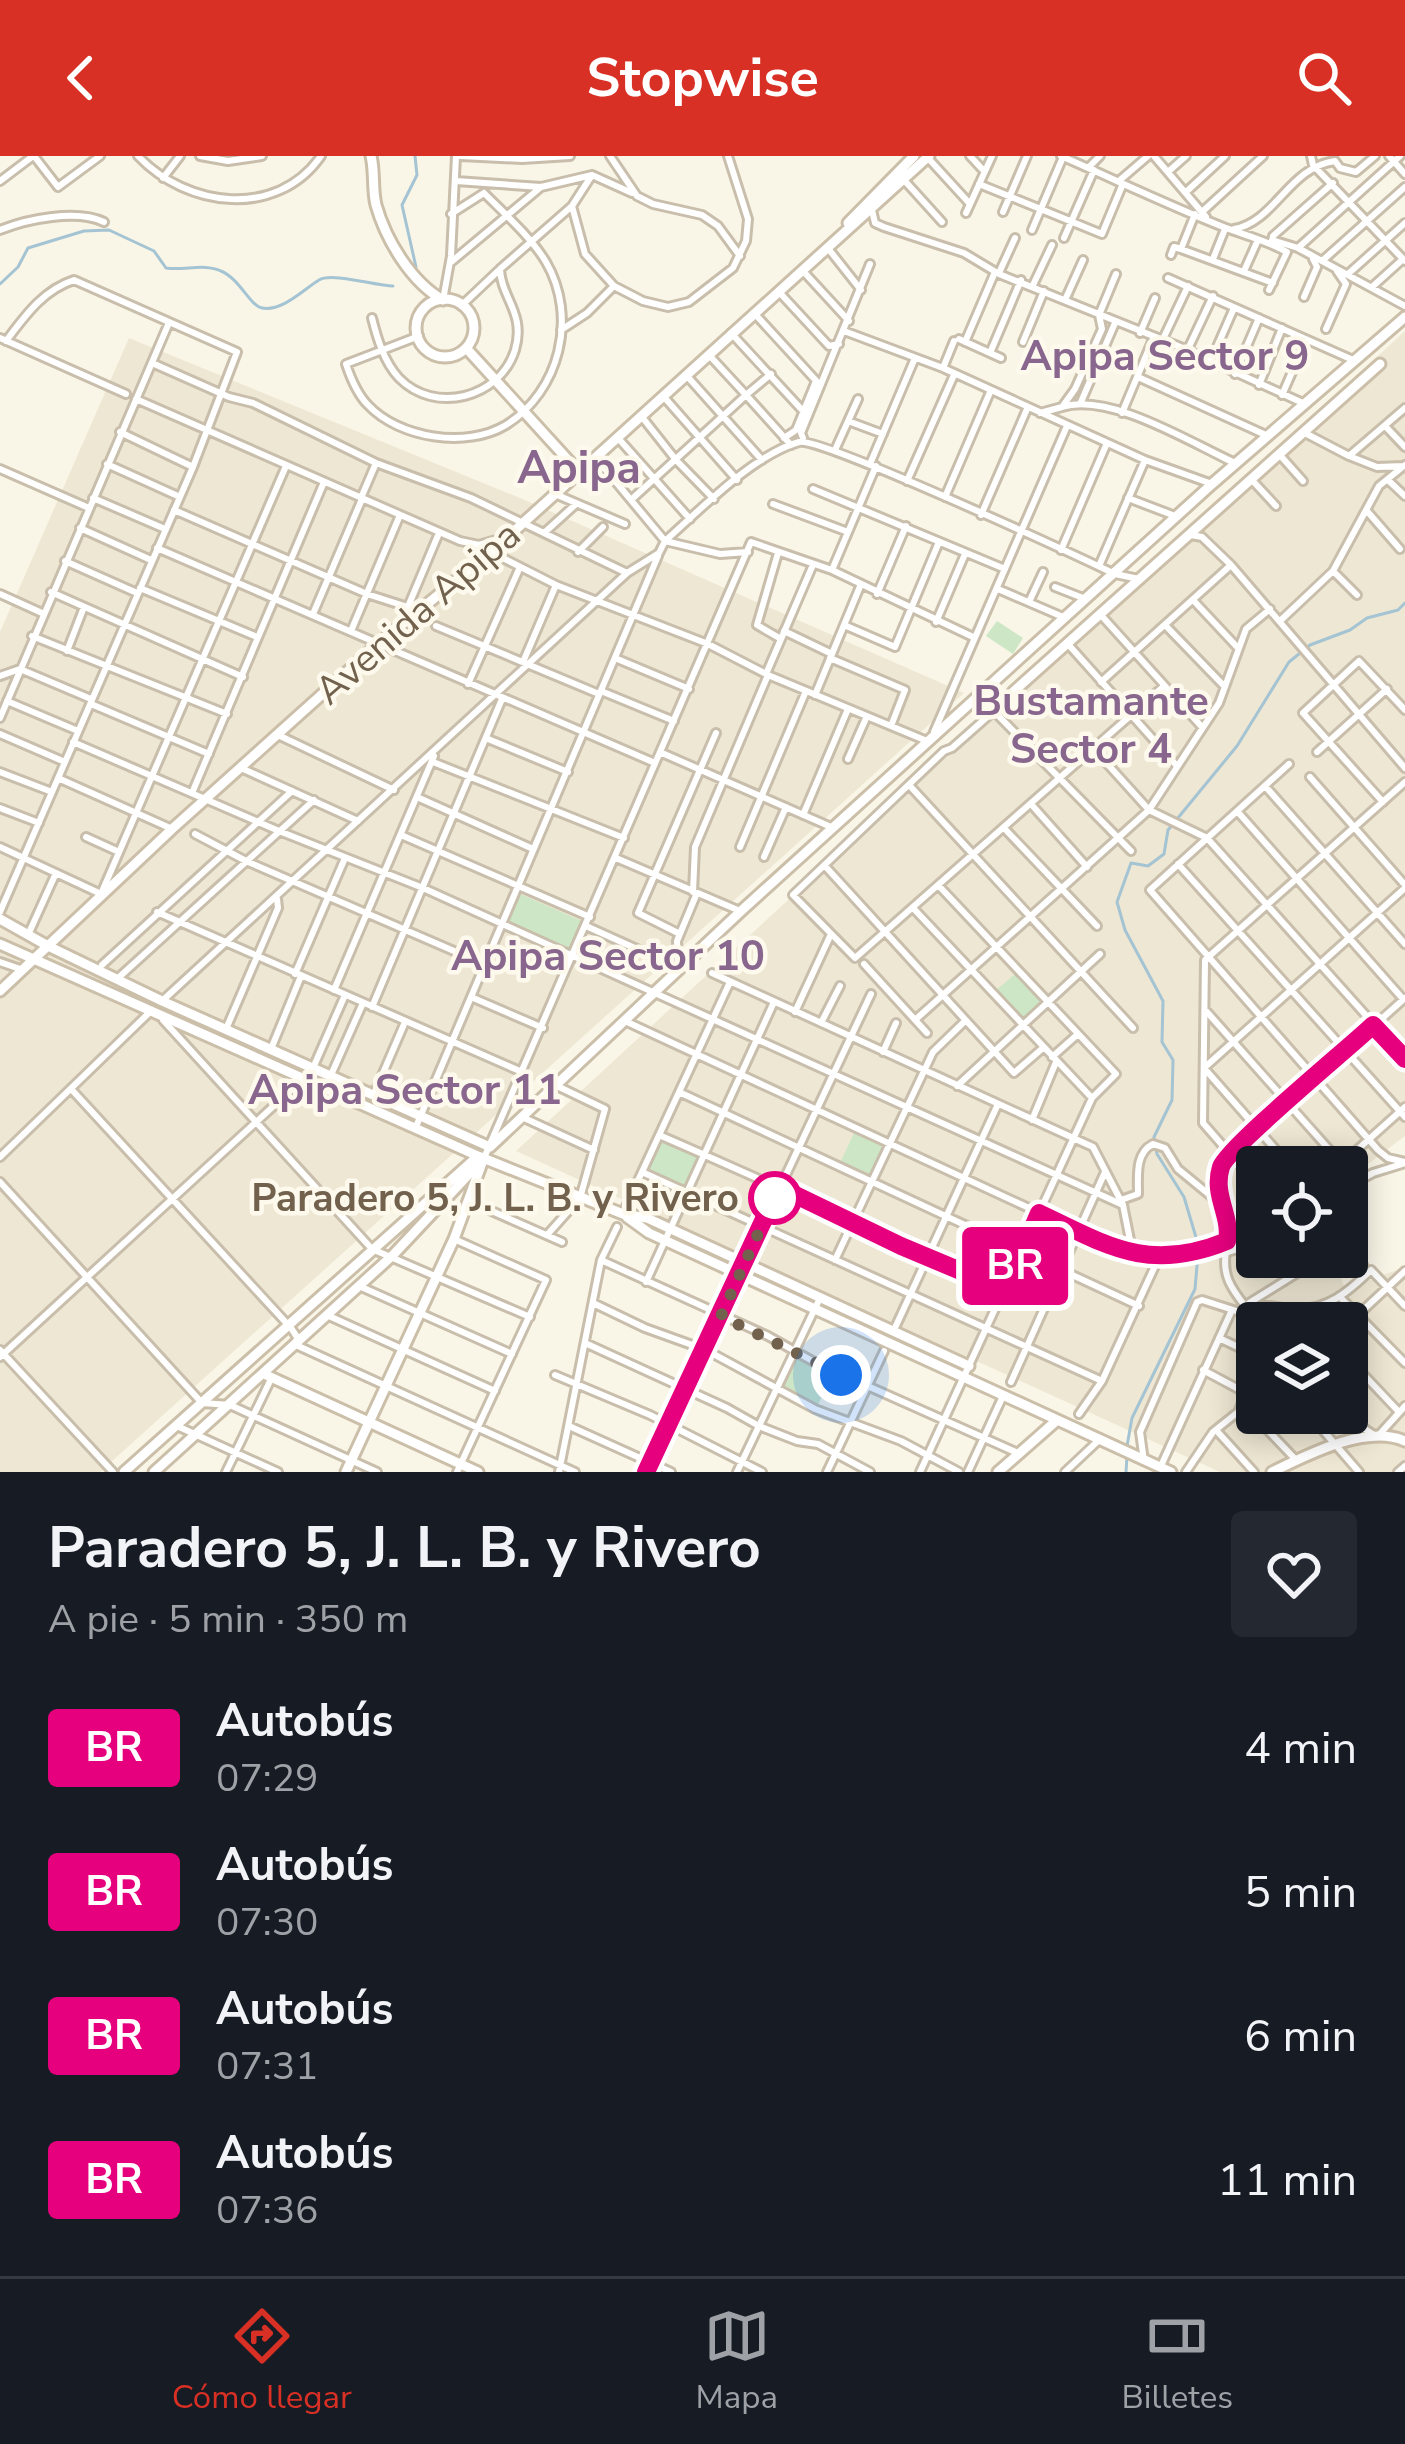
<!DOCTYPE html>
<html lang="es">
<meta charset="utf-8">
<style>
body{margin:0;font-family:"Nunito Sans",sans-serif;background:#242831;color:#f1f3f6;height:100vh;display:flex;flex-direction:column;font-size:45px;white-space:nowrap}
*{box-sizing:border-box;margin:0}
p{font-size:39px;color:#9ea1a6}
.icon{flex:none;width:66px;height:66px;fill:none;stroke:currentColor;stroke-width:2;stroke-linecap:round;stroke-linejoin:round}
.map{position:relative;height:1316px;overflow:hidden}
.details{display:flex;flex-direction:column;background:#171b24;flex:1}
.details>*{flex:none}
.badge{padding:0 24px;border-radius:9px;font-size:42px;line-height:78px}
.controls{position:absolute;left:1236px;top:990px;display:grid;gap:24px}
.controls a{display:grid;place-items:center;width:132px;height:132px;border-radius:12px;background:#171b24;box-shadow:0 6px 30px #0003;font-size:60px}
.you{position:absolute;width:60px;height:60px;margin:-30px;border:9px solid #fff;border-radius:50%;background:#1a73e8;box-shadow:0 0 0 18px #1a73e833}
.map>.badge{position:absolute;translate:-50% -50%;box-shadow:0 0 0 6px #fff}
.round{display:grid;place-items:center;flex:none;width:126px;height:126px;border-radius:12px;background:#242831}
.headline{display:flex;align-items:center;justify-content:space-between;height:204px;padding:0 48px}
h1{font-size:57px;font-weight:700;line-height:90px}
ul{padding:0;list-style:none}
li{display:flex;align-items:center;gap:36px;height:144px;padding:0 48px}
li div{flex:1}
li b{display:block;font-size:45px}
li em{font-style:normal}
li .badge{min-width:132px;font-weight:700;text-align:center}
header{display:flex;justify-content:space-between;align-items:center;height:156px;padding:0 48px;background:#d93025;color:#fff;font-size:54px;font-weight:700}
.tabs{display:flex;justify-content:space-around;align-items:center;height:168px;border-top:3px solid #363941;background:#171b24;font-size:33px;color:#9ea1a6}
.tabs a{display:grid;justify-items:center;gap:6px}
.tabs .current{color:#d93025}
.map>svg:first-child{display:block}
</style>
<header><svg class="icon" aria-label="back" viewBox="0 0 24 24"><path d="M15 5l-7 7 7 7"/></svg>Stopwise<svg class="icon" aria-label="search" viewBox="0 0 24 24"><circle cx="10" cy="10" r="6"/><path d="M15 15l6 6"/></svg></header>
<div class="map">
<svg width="1405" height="1316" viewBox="0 0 1405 1316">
<rect width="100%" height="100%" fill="#faf6e7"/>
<path fill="#eee7d3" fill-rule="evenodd" d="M1405 175V980L1347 1024V1011H1257V1101H1333L1345 1133 1405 1111V1316H1220L516 995ZM1257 1167H1347V1257H1257Z
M129 182 520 342 964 537 100 1316H0V476Z"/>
<path fill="#cde7c6" d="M997 465 1023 482 1013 498 986 480Z
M520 738 582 765 570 792 508 766Z
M1015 818 1043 849 1023 863 995 835Z
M854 977 885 992 870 1022 840 1007Z
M661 983 699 1000 684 1030 647 1013Z
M1026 1101 1056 1115 1041 1144 1012 1130Z
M796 1199 832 1217 818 1249 781 1230Z"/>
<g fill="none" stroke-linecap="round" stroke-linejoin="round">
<path stroke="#a4c3d3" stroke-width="3" d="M415 0 417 19 402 49 416 111
M0 128 18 111 28 92 84 75 109 74 154 95 166 112C184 115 204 107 221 115 240 123 250 150 262 152 282 156 304 133 319 124 332 116 376 130 393 130
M1198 1088 1184 1041 1157 998 1154 981 1172 944 1173 904 1162 886 1163 845 1125 774 1117 746 1131 707 1148 710 1164 698 1168 674 1237 590 1289 506 1310 489 1350 474 1367 462 1398 454 1405 447
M1127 1290 1132 1262 1195 1133 1198 1098
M1126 1316 1127 1300"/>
<g stroke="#c8beab" stroke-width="12">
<path id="street" d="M34 0 58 31 100 0
M138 0C187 52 277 63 321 0
M200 0 228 5 262 0
M461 0 522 3 570 0
M610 0 637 40 653 48 702 59 718 70 740 100
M970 0 984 15
M1061 0C1116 24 1170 50 1226 72 1245 79 1270 86 1287 96L1269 134
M1154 0 1206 61
M1311 0 1313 9 1405 105
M1389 0 1405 18
M928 2 970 48
M1088 12 1100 0
M1169 15 1186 0
M592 19 632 37
M163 22 180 0
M904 24 942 66
M0 25 33 0
M456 25 541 31 592 19 572 50 585 98 614 130 587 157 561 174
M979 28 1102 78 1122 30 1120 24 1148 0
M1186 36 1225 0
M872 54 875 67 884 71 964 97 999 118 1178 190 1305 248
M1003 56 1027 0
M1202 56 1263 0
M966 57 992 0
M451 58 484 37
M1234 73C1275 66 1289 11 1335 5L1340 12 1356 16 1375 0
M0 74C27 63 77 53 104 66
M1032 74 1063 1
M1064 82 1094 14
M1272 84 1298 92 1405 150
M1272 86 1273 80 1333 27
M827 91 861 134
M1298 92 1400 0
M1181 93 1273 127
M1171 99 1174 91 1181 93 1195 58
M1213 103 1225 73
M1322 105 1405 31
M450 107 541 31
M803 115 849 165
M1244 115 1257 86
M999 117 1015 82
M1348 118 1405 67
M1168 122 1353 204
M1033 129 1052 89
M614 130 643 145 668 151 689 146 733 112 746 85 748 63 728 0
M1372 131 1402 104
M780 137 829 190 839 188
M1304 141 1317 111 1313 103
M443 144 451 100 456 0
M1065 144 1083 104
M461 150 498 115
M754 157 820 229
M372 162C377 182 384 206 399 222 435 259 500 242 515 194 526 157 501 142 500 113L572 50
M1326 173 1346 128 1337 115
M844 175 943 212 1145 304 1212 328
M731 177 803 255
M1140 177 1155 142
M419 180 346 208C351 223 357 238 368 249 399 282 466 293 506 269 560 235 578 161 546 106 531 81 505 58 484 37
M0 182 126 238
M959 183 1001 202
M1162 185 1188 130
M965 186 995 116
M1023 186 1044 135
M1187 195 1213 140
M990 197 1021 124
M709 199 746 239 771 218
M152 207 229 241 253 247 376 307 471 342 627 417
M1210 207 1234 152
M943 212 954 185
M1235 218 1259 162
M687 220 762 304
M1138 221 1268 280
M1259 229 1282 172
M1282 239 1306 184
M664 241 737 324
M136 243 460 385 479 389 503 382
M1081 246 1115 167
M1062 251C1110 236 1191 287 1235 307
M1040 257 1062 251 1075 233 1102 173 1099 159 1116 118
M1122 257 1153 183
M642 261 676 304 714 343
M848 265 883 278
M1386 271 1405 291
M120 276 193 311
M1303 276 1349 300 1405 252
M618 282 690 363
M784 282 796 274 816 225
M803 282 801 277 870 108
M835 294 858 243
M1279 298 1303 325
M1349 300 1377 311 1403 310
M596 302 665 385 720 398 748 396
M107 308 180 341
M870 308 915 202
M0 313 89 352
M1251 323 1276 350
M1388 324 1405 340
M907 325 954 219
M813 333 1005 413
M555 338 625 368
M945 341 991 234
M93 342 165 373
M361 342 376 307
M1128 342 1175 360
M632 343 746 239 791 289
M773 348 848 376
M174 354 367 438 420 455
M1367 355 1400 393
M981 359 1027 253
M80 372 151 404
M544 377 576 348
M1191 379 1202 381 1231 409 1405 612
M157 392 655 607
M1061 394 1107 287
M491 396 556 429 708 488 768 519 927 585
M578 396 603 371
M778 397 757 469 781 483
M65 405 137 437
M1099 410 1145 304
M832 414 876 310
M1333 415 1357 439
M1055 431 1083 442
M140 432 257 481
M998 433 1063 461
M51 436 243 521
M0 438 42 457
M877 438 906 370
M1193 444 1238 492
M1029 446 1043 416
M407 453 439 377
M313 458 362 343
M1100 458 1202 571
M1280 465 1333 415 1379 330 1405 309
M936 466 965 398
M844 469 895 491 939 386
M1165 469 1225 531
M436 470 599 538
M351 475 400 359
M784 475 832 498
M32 480 227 558
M1067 487 1177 610
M67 495 84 451
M615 502 689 533
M830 502 905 534 891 570
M523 506 556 429
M766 518 812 411
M0 520 20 513 91 543
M1101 526 1231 409
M468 528 520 411
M601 535 674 565
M815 539 861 428
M979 540 1131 695
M7 545 78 575
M91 548 209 598
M995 554 952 592 944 595 793 739 855 802 1163 531
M0 562 168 169
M934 576 1067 270
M0 578 65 606
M278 579 394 634
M488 583 568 616
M73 586 279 675 423 732 1123 1049
M1093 592 1149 654 1207 682 1405 903
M1317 596 1387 533
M662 597 831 671
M848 603 867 560
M433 606 624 682
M1289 608 1150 734 1378 994 1388 1002 1405 1006
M241 612 358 665
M0 616 52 636
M1310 621 1405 729
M58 622 170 672
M910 630 1133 872
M1265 630 1405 788
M192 637 324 326
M417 641 533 693
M1383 646 1303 557 1359 505 1405 554
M1031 648 1087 711
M0 652 39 667
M1237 655 1403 843
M803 659 848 553
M1004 672 1097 770
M195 678 246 705 484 808
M401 679 590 761
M86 681 119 696
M0 691 101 738 286 310
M740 691 806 535
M764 701 786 651
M616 702 740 755
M1178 708 1405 961
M825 710 1014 917 1044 891
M693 736 695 691 768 519
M914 753 1092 942
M0 756 193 311 237 196 74 124C43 134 25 160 6 185
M157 756 522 916
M586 770 679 812
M680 778 638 757 716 577
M28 779 56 717
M0 806 23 814
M864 808 927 877
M102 809 292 635
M678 811 677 785 697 737
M712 817 1093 991 1123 1049 1133 1099
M295 818 345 702
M117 823 314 644
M334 834 434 600
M471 841 543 872
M162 845 627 417 659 397 665 385C701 353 753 299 799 286 819 280 1077 400 1115 418L1139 423
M372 851 502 543
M795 856 831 778
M1207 856 1342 1008
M163 864 372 1093 530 1161
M915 864 1149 654 1219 547 1246 473 1270 453
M625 865 1126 1097 1164 1099 1227 1085C1232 1054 1208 1038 1226 1002L1405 842
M821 867 840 830
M226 873 278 752 277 743
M271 893 301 820
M883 896 896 867
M1052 901 1078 878
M313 912 345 839
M331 919 363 847
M957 930 1100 798
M72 934 291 1172 297 1181 296 1189 575 1316
M679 936 1139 1150
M374 938 405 866
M522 961 594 994
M1032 964 1056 906
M415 973 658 400
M659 979C775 1029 890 1083 1006 1134
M0 1001 152 854
M484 1002 751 386 832 414 973 481
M1291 1011 1204 912 1405 732
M1338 1011 1405 951
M642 1016 1102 1225
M0 1026 202 1247 230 1249 377 1316
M1257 1029 1203 967 1205 804 1405 626
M1347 1031 1373 1017 1405 1007
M1121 1044 1138 1038C1138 1020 1135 997 1153 988L1165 992 1178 1013 1217 1045
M469 1045 562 1086
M1225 1055 1256 1087
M623 1057 730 826
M547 1079 580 1042 605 953 555 929
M454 1083 546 1124 457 1316
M1347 1089 1363 1109
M1226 1096C1222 1119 1231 1132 1245 1150
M1227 1096 1254 1088
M601 1104 768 1180 816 1207 1020 1298
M835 1104 933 896 965 865
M745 1106 871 838
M646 1126 774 846
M359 1130 512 1198
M1341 1142 1405 1207
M593 1147 645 1172 706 1194 815 1253 901 1285 959 1316
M1249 1147 1323 1101
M1244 1150C1262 1147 1277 1152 1294 1153 1327 1155 1349 1135 1371 1114L1405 1150
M1299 1154 1313 1167
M329 1160 495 1235
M1343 1167 1359 1158 1405 1115
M894 1174 998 948
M1219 1182 1257 1200
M585 1187 727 1252 759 1270 797 1285 818 1288 870 1316
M0 1194 113 1316
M0 1201 303 923
M1347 1201 1398 1255
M1203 1214 1246 1237
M555 1219 650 1259 762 1316
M1011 1226 1105 1016
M1242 1247 1296 1304
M1308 1257 1359 1316
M1341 1257 1377 1281 1405 1250
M1079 1258 1102 1225 1160 1099
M177 1270 278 1316
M569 1270 671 1316
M1216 1274 1254 1316
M1144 1305 1140 1276 1197 1146 1202 1144 1252 1160
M1160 1312 1232 1154
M226 1316 271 1223
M559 1316 601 1104 617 1071
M646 1316 740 1118
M737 1316 820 1142
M827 1316 884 1195
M920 1316 1092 942 1116 918 939 730
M968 1316 1003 1240
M1065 1316 1099 1284
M1186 1316 1213 1276 1238 1256 1257 1213
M1398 1316 1405 1310"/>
</g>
<g stroke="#ccbfa9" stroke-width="15">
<path id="secondary" d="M371 0C375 16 372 33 376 49 386 84 411 126 443 144
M848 67 914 0
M416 172a29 29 0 1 1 58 0a29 29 0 1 1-58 0Z
M467 193 579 316
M1013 536 1380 208
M0 763 48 790 162 845 490 991 741 755 1212 328 1405 161
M0 788 478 1000 623 1058 647 1062 969 1210
M0 835 172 673 378 488 491 396 929 0
M627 1061 649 1077 1171 1316
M264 1218 478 1316
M124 1316 478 1000
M154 1316 393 1099 484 1002
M346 1316 454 1083 482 1007
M998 1316 1056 1265
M1272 1316C1307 1299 1366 1268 1405 1285"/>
</g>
<use href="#street" stroke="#fff" stroke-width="6"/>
<use href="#secondary" stroke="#fff" stroke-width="9"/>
</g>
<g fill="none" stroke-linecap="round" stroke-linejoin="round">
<g stroke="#fff" stroke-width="27">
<path id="line" d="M646 1316 779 1031 901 1090 1006 1134 1039 1057C1108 1090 1149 1117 1227 1085 1232 1060 1212 1039 1221 1011 1227 992 1350 891 1373 869L1405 903"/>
</g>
<use href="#line" stroke="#e6007e" stroke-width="18"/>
<path stroke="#72614d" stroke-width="12" stroke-dasharray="0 21.6" d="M775 1042 779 1031 721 1160 841 1219"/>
</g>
<circle fill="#fff" stroke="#e6007e" stroke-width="6" cx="775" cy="1042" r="24"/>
<g text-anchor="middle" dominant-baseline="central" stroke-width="9" stroke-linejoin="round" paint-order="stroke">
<g font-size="39" fill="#72614d" stroke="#fdfaed">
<text transform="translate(418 457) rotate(-41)">Avenida Apipa</text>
</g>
<g font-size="39" font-weight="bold" fill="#72614d" stroke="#fdfaed" text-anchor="end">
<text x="739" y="1042">Paradero 5, J. L. B. y Rivero</text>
</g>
<g font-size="42" font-weight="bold" fill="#88668d" stroke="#fdfaed">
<text x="1165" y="200">Apipa Sector 9</text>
<text x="1091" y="545">Bustamante<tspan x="1091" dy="48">Sector 4</tspan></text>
<text x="608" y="800">Apipa Sector 10</text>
<text x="405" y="934">Apipa Sector 11</text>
</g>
<g font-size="45" font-weight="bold" fill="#88668d" stroke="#fdfaed">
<text x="579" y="312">Apipa</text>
</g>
</g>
</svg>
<div class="controls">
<a><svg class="icon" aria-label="locate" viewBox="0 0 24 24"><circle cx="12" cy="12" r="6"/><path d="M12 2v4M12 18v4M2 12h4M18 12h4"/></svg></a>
<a><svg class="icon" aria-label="layers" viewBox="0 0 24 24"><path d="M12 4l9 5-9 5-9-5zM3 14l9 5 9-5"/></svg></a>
</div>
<div class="you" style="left:841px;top:1219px"></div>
<b class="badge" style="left:1015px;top:1110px;background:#e6007e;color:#fff">BR</b>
</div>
<section class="details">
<div class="headline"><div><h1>Paradero 5, J. L. B. y Rivero</h1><p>A pie · 5 min · 350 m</p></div><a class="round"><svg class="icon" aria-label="heart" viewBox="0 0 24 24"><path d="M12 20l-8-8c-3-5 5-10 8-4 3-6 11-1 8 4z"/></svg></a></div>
<ul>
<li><span class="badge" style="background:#e6007e;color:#fff">BR</span><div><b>Autobús</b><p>07:29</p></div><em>4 min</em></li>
<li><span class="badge" style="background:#e6007e;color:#fff">BR</span><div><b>Autobús</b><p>07:30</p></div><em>5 min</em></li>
<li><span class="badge" style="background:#e6007e;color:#fff">BR</span><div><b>Autobús</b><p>07:31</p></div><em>6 min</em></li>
<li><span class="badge" style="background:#e6007e;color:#fff">BR</span><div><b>Autobús</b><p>07:36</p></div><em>11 min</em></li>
</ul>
</section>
<nav class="tabs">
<a class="current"><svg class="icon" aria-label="directions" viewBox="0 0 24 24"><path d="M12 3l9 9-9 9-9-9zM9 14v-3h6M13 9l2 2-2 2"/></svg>Cómo llegar</a>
<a><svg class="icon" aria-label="map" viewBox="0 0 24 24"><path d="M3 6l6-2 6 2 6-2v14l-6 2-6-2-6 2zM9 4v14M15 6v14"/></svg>Mapa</a>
<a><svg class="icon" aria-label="tickets" viewBox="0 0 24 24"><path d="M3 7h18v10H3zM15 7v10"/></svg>Billetes</a>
</nav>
